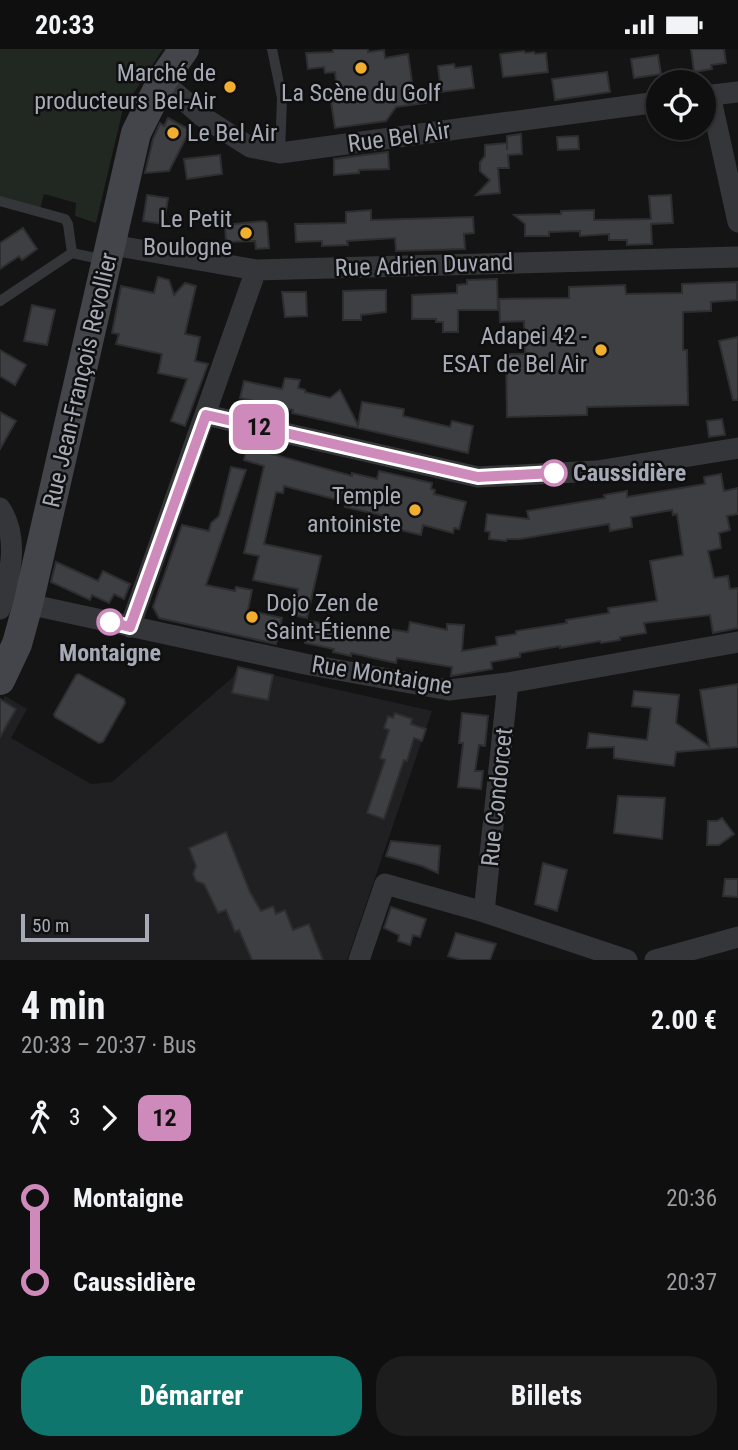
<!DOCTYPE html>
<html lang="fr">
<meta charset="utf-8">
<style>
body{margin:0;font-family:"Roboto Condensed",sans-serif;background:#1d1d1e;color:#f1f3f6;height:100vh;display:flex;flex-direction:column;font-size:26px;white-space:nowrap}
*{box-sizing:border-box;margin:0}
p{font-size:23px;color:#9b9c9f}
.icon{flex:none;width:38px;height:38px;fill:none;stroke:currentColor;stroke-width:2;stroke-linecap:round;stroke-linejoin:round}
.map{position:relative;height:911px;overflow:hidden}
.sheet{display:flex;flex-direction:column;background:#0f0f10;flex:1}
.sheet>*{flex:none}
.badge{padding:0 14px;border-radius:10px;font-size:24px;line-height:46px}
.fabs{position:absolute;left:646px;top:21px;display:grid;gap:14px}
.fabs a{display:grid;place-items:center;width:70px;height:70px;border-radius:50%;background:#0f0f10;box-shadow:0 2px 5px #0004,0 0 0 2px #2f2f30;font-size:35px}
.scale{position:absolute;left:21px;bottom:18px;width:128px;box-sizing:border-box;padding-left:7px;border:4px solid #a5aab6;border-top:0;font-size:19px;line-height:24px;white-space:nowrap;color:#a5aab6;-webkit-text-stroke:5px #0f0f10;paint-order:stroke}
.map>.badge{position:absolute;translate:-50% -50%;box-shadow:0 0 0 4px #fff}
.legs{display:flex;align-items:center;gap:10px;height:77px;padding:0 21px;font-size:23px}
.legs p{margin-inline-start:auto}
.overview{display:flex;align-items:center;justify-content:space-between;height:119px;padding:0 21px}
h1{font-size:38px;font-weight:700;line-height:52px}
.primary-button{display:flex;gap:14px;margin-top:auto;padding:14px 21px}
.primary-button a{flex:1;height:80px;border-radius:28px;background:#0f766e;color:#fff;font-size:28px;font-weight:700;line-height:80px;text-align:center}
.primary-button a+a{background:#1d1d1e;color:#f1f3f6}
ul{padding:0 21px;list-style:none}
li{display:flex;align-items:center;gap:24px;height:84px;font-size:26px}
li i{display:grid;place-items:center;width:10px;height:100%;margin:0 9px;background:currentColor}
li i::after{content:'';width:18px;height:18px;margin:-9px;border:5px solid;border-radius:50%;background:#0f0f10}
li p{margin-inline-start:auto}
li:first-child i{background:linear-gradient(#0000 50%,currentColor 0)}
li:last-child i{background:linear-gradient(currentColor 50%,#0000 0)}
.status{display:flex;justify-content:space-between;align-items:center;height:49px;padding:0 35px;background:#0f0f10;direction:ltr}
.status svg{height:19px;fill:currentColor}
.map>svg:first-child{display:block}
</style>
<div class="status"><b>20:33</b><svg viewBox="0 0 49 12"><path d="M0 12V9h3v3zM5 12V6h3v6zM10 12V3h3v9zM15 12V0h3v12zM26 1h20v11H26zM47 4h2v5h-2z"/></svg></div>
<div class="map">
<svg width="738" height="911" viewBox="0 0 738 911">
<rect width="100%" height="100%" fill="#141415"/>
<path fill="#202022" d="M238 618 432 662 347 911H0V657L5 647 27 660 11 689 91 735 112 733 233 628Z"/>
<path fill="#202821" d="M0 0H163L123 60 96 174 75 167 76 154 44 145 40 160 0 148Z"/>
<path fill="#3e3f42" stroke="#2e2e31" stroke-width="2" d="M333 0H368V3L384 1 385 9 408 5 413 40 423 39 426 54 396 58 386 72 335 79 331 53 338 52 335 23 325 24 324 18 308 20 306 4 333 3Z
M691 0H724L726 14 711 16 712 20 694 23Z
M524 2 525 4 534 3 535 5 546 4 548 23 503 28 500 5Z
M658 6 661 25 634 29 631 10Z
M454 15 455 19 471 17 474 39 441 43 438 17Z
M607 23 610 43 555 51 552 30Z
M168 69 190 81 169 122 145 124 153 90 160 74 164 77Z
M521 85 522 105 508 106 509 119H498L500 144 476 146 490 131 480 122V113L485 107V96L507 94V101V87Z
M578 87 579 100 558 101 557 88Z
M388 103 389 120 359 121V124L334 126V110Z
M220 106 222 125 187 130 184 110Z
M147 146 168 149 164 175 143 172Z
M671 146 673 174 651 175 652 195 627 196V191H609V185L580 187V182L549 183V187H525V175L514 166 561 165V162L594 161V171L651 170 649 147Z
M371 161V171L473 168 474 184 464 185 465 200 396 202 395 189 347 192 348 196 322 197V192L296 193 295 175 346 174V163Z
M264 172 267 174 269 199 256 200 255 192 226 193 225 176Z
M23 179 37 200 22 211 19 207 0 220V194Z
M158 228 169 231 174 246 185 234 196 237 185 285 200 288 195 312 208 315 185 377 171 372 187 330 158 324 162 305 116 295 119 285 112 284 121 237 154 244Z
M497 230 498 261H458V283H443V273H436V270H412V246L457 244V236L467 235V231Z
M737 233V251L711 253V262L683 263V301H687L688 356 587 358V366L507 368 506 305H525L524 272 500 273 499 250 569 249V238L625 236 626 245 682 244V235Z
M371 241H386V263L361 266V271H343V242Z
M282 243H306L307 267 285 268Z
M32 256 55 261 47 296 24 292Z
M738 288V351H733L719 292Z
M0 301 26 316 15 336 0 327Z
M285 329 300 331 298 339 305 341V343L330 349 340 341 358 376 362 353 404 360 403 367 450 378 452 372 473 377 468 404 292 364 293 361 240 349 244 332 282 340Z
M0 363 16 372 0 400Z
M722 370 725 386 709 388 707 372Z
M247 398 352 427V424L377 430 379 422 432 434 431 440 435 441 434 445 466 453 459 480 454 479 453 484 423 476 421 486 396 480 398 470 345 458 346 453 284 437 283 444 276 443 264 495 321 507 307 569 292 566 298 540 253 531 259 507 244 504 264 417 244 411Z
M231 418 246 421 206 536 235 542 236 538 252 541 248 561 282 569 276 595 159 569 153 558 182 476 209 482 211 474 219 467Z
M721 425 724 442 738 439V465L727 467 730 481 719 484 721 499 708 502 714 529 728 527 730 540 738 539V579L713 584 710 566 644 574 646 584 620 588V591L601 594 600 592 560 599V597L520 604V608L491 613 492 620 451 627 452 618 397 609 396 614 351 604V607L333 603 334 600 305 594 310 572 362 582 364 576 408 583 410 573 447 581V575L464 576 462 602 497 596 496 588 516 585V582L567 574 566 571 609 564 608 559 657 552 650 512 683 506 677 465 673 466 672 461 631 468 632 478 610 482 609 475 520 490H507L506 492 489 490 490 483 485 482 487 465 529 470 527 462 605 449 604 446 627 442V448L705 435 704 428Z
M56 513 98 532 103 522 130 535 124 550 114 545 109 554 92 546 90 551 51 533Z
M238 618 273 626 268 651 232 644Z
M79 625 124 650 125 654 103 693 99 694 55 668 54 665 76 626Z
M738 635V698L676 703 674 717 614 709V698L587 699 589 684 647 691 651 659 632 657 634 642 679 646 676 674 709 697 700 641Z
M0 650 16 660 0 688Z
M395 664 412 670 411 675 426 680 422 692 414 689 407 712 404 711 384 770 367 764 385 711 380 709 389 681 384 679 388 667 393 669Z
M462 664 488 667 485 697 479 696 475 722H483L481 740 458 738 463 694H459Z
M618 747 665 749 662 790 614 784Z
M722 769 734 785 719 796H707L708 772H717Z
M226 783 250 843 261 862 273 857 276 865 285 861 293 881 309 875 323 911H252L239 881 235 883 226 861 218 864 204 835 196 832 193 825 196 817 189 799Z
M391 792 440 797 438 824 422 817 386 807Z
M543 814 567 821 557 862 535 855Z
M725 830H738V848L723 847Z
M391 858 426 870 420 888 413 886 410 896 398 892 399 886 384 879Z
M456 884 496 895 490 911H461L448 907Z"/>
<g fill="none" stroke-linecap="round" stroke-linejoin="round">
<path stroke="#35363a" stroke-width="10" d="M272 0 282 49 280 104
M0 152 65 170 68 175 72 204
M0 252 72 204 105 211"/>
<path stroke="#35363a" stroke-width="21" d="M162 32 203 68 250 98 280 104 658 53
M710 46 738 173
M704 47 738 43
M112 196 256 221 738 208
M206 366 478 428 597 422 738 399
M0 459C20 489 10 527 0 560
M28 555 305 615 449 641 508 634 738 593
M130 578 256 221
M484 863 508 634
M359 911 385 835 484 863 627 911
M655 911 738 888"/>
<path stroke="#43454a" stroke-width="30" d="M0 631 17 595 28 555 136 84 162 32 184 0"/>
</g>
<g fill="none" stroke-linecap="round" stroke-linejoin="round">
<g stroke="#fff" stroke-width="16">
<path id="line-1" d="M110 573 130 578 206 366 478 428 554 424"/>
</g>
<use href="#line-1" stroke="#ce8abb" stroke-width="10"/>
</g>
<g fill="#f2af2f" stroke="#0f0f10" stroke-width="2.5">
<circle cx="361" cy="19" r="7"/>
<circle cx="230" cy="38" r="7"/>
<circle cx="173" cy="84" r="7"/>
<circle cx="246" cy="184" r="7"/>
<circle cx="601" cy="301" r="7"/>
<circle cx="415" cy="461" r="7"/>
<circle cx="252" cy="568" r="7"/>
</g>
<g fill="#fff" stroke="#ce8abb" stroke-width="3.5">
<circle cx="554" cy="424" r="12"/>
<circle cx="110" cy="573" r="12"/>
</g>
<g text-anchor="middle" dominant-baseline="central" stroke-width="5" stroke-linejoin="round" paint-order="stroke">
<g font-size="24" fill="#a5aab6" stroke="#0f0f10" text-anchor="end">
<text x="216" y="24">Marché de<tspan x="216" dy="28">producteurs Bel-Air</tspan></text>
<text x="361" y="44" text-anchor="middle">La Scène du Golf</text>
<text x="187" y="84" text-anchor="start">Le Bel Air</text>
<text x="232" y="170">Le Petit<tspan x="232" dy="28">Boulogne</tspan></text>
<text x="587" y="287">Adapei 42 -<tspan x="587" dy="28">ESAT de Bel Air</tspan></text>
<text x="401" y="447">Temple<tspan x="401" dy="28">antoiniste</tspan></text>
<text x="266" y="554" text-anchor="start">Dojo Zen de<tspan x="266" dy="28">Saint-Étienne</tspan></text>
</g>
<g font-size="24" fill="#a5aab6" stroke="#0f0f10">
<text transform="translate(399 88) rotate(-8)">Rue Bel Air</text>
<text transform="translate(424 216) rotate(-2)">Rue Adrien Duvand</text>
<text transform="translate(80 331) rotate(-77)">Rue Jean-François Revollier</text>
<text transform="translate(382 626) rotate(9)">Rue Montaigne</text>
<text transform="translate(497 748) rotate(-84)">Rue Condorcet</text>
</g>
<g font-size="24" font-weight="bold" fill="#a5aab6" stroke="#0f0f10" text-anchor="start">
<text x="573" y="424">Caussidière</text>
<text x="110" y="604" text-anchor="middle">Montaigne</text>
</g>
</g>
</svg>
<div class="fabs">
<a><svg class="icon" aria-label="locate" viewBox="0 0 24 24"><circle cx="12" cy="12" r="6"/><path d="M12 2v4M12 18v4M2 12h4M18 12h4"/></svg></a>
</div>
<div class="scale">50 m</div>
<b class="badge" style="left:259px;top:378px;background:#ce8abb;color:#111">12</b>
</div>
<section class="sheet">
<div class="overview"><div><h1>4 min</h1><p>20:33 – 20:37 · Bus</p></div><b>2.00 €</b></div>
<div class="legs"><svg class="icon" aria-label="walk" viewBox="0 0 24 24"><circle cx="13" cy="4" r="2"/><path d="M13 8l-2 6 4 7M11 14l-3 7M7 12l3-4h3l4 4"/></svg>3<svg class="icon" aria-label="forward" viewBox="0 0 24 24"><path d="M9 5l7 7-7 7"/></svg><b class="badge" style="background:#ce8abb;color:#111">12</b></div>
<ul>
<li><i style="color:#ce8abb"></i><b>Montaigne</b><p>20:36</p></li>
<li><i style="color:#ce8abb"></i><b>Caussidière</b><p>20:37</p></li>
</ul>
<div class="primary-button"><a>Démarrer</a><a>Billets</a></div>
</section>
